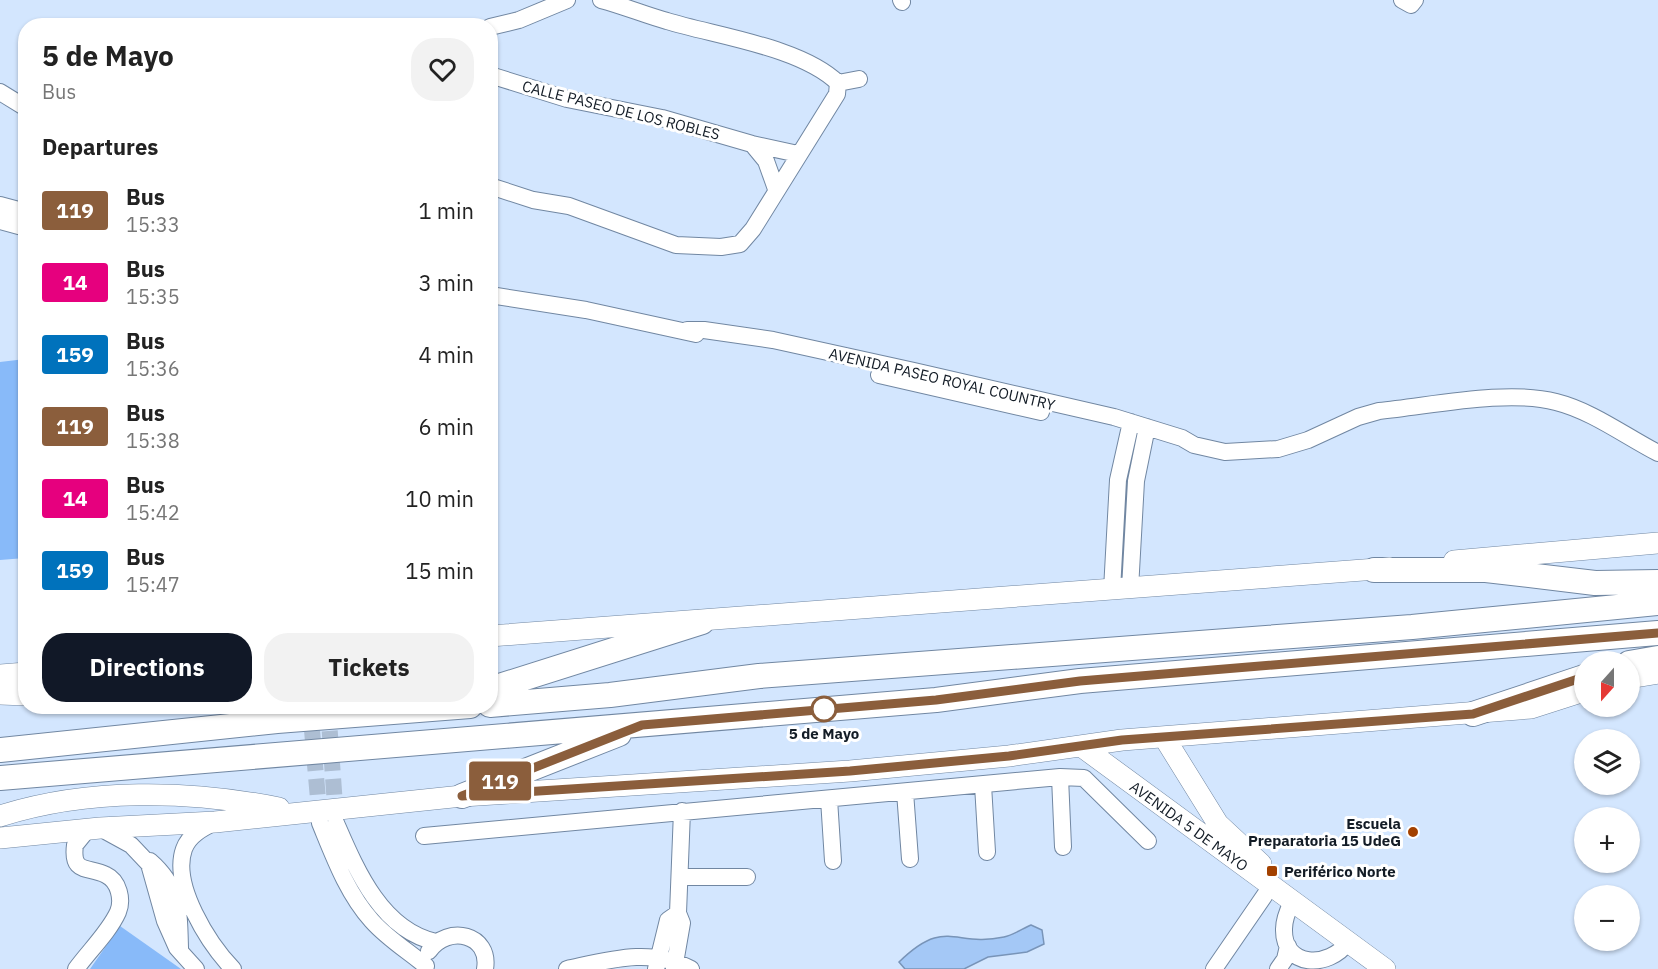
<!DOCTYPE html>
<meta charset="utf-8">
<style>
body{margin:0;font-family:"IBM Plex Sans",sans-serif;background:#f2f2f2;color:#222;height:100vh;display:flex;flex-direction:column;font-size:22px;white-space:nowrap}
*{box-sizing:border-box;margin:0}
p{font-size:20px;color:#767676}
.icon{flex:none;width:33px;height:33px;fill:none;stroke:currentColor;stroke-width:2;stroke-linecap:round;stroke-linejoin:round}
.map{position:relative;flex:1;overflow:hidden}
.details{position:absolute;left:18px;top:18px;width:480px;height:696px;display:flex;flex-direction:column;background:#fff;border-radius:24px;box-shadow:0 2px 4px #0004}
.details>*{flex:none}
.badge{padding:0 12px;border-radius:4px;font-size:21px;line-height:39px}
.needle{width:39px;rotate:201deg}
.controls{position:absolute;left:1574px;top:651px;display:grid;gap:12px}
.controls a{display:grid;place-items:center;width:66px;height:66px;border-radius:50%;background:#fff;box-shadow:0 2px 4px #0004;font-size:30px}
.map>.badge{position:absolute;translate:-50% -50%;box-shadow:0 0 0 3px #fff}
h2{padding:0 24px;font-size:22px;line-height:54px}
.round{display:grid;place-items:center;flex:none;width:63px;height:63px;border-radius:24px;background:#f2f2f2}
.summary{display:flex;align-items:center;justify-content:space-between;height:102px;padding:0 24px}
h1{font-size:28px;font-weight:700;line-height:45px}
.cta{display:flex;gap:12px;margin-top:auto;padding:12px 24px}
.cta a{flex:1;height:69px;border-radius:24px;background:#111827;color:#fff;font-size:24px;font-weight:700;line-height:69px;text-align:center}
.cta a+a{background:#f2f2f2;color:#222}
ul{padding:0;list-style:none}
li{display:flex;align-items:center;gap:18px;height:72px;padding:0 24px}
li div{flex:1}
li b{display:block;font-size:22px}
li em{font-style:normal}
li .badge{min-width:66px;font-weight:700;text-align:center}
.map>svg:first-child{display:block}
</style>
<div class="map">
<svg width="1658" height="969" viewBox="0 0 1658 969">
<rect width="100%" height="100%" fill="#d3e6fe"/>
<path fill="#88baf9" d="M25 359V558L0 560V362Z
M120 926 181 969H90Z"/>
<path fill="#a4c8f6" stroke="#7894b8" stroke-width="1.5" d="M1031 925 1042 930 1044 944 1027 952 988 957 964 969H905L899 962C946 916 954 948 1004 937 1013 935 1022 929 1031 925Z"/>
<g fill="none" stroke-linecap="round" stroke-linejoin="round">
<path stroke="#adbed3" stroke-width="16" stroke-dasharray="16 8" stroke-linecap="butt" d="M310 707 320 822
M328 707 336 819"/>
<g stroke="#7187a2" stroke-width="18">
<path id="minor" d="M901 0 902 2
M1402 0 1411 5 1415 0
M490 27 519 20 567 0
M490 75 567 99 662 118 752 144 798 154
M838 83 859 79
M0 92 26 108
M752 144 766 161 776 189
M490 186 533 200 569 206 676 245 721 247 740 244 753 229 837 94 838 83C801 47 716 36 667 21 645 15 624 6 601 0
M0 205 26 212
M0 221 26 228
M490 295 586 310 696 334
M687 330H704L773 340 914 371 1114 417 1182 438 1194 445 1225 452 1278 449 1308 440 1358 417 1379 411C1431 406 1507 389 1556 402 1592 411 1625 436 1658 453
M879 375 1041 412
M1130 589 1136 481 1147 427
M1112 590 1118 480 1131 422
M1060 777 1063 847
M983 785 987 852
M905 792 910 859
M829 799 833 861
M215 822C203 828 189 835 184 849 171 885 209 944 233 969
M320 823C334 857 347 893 372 921 388 939 408 951 426 966
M336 823C356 869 381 930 436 942
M100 828 131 845 149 864 165 921 177 948 196 969
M424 836 1060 777 1084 778 1148 841
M150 861C180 887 179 912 180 948
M680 877H747
M1292 902C1288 910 1284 920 1284 929 1283 968 1329 969 1348 942
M429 951C448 924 491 934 485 969
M76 969C89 951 109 932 118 912 123 900 119 881 106 875 89 866 71 875 75 845L88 829
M567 969C609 960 651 947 691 969
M656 969 668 920 678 913
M674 969 682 923 678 913 682 811
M1214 969 1271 886
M1278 969 1285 959 1288 946"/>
</g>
<g stroke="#7187a2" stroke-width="22">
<path id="major" d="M1454 561 1658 543
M490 636 1390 568
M0 675 26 673
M1629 678 1658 673
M0 694 26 695
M1164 737 1218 824 1261 864
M1081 746 1385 969
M0 816C88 788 189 790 279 808
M0 838 100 828 215 822 462 796 850 771 1009 756 1122 740 1531 708 1584 691"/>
</g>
<g stroke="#7187a2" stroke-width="26">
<path id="highway" d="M1374 570H1486L1595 583 1658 582
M1629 663 1658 658
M490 689 702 622
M490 705 610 695 759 676 1412 627 1658 603
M1473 714 1584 677
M0 750 277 721 470 706
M0 778 936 700 1080 681 1658 633
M462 796 619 734"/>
</g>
<use href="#minor" stroke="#fff" stroke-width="16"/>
<use href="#major" stroke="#fff" stroke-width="21"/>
<use href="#highway" stroke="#fff" stroke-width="24"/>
</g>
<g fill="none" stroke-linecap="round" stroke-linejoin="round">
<g stroke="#fff" stroke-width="14">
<path id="line" d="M1584 677 1473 714 1122 740 1009 756 850 771 462 796 642 725 936 700 1080 681 1658 633"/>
</g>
<use href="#line" stroke="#8b5e3c" stroke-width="9"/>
</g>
<circle fill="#fff" stroke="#8b5e3c" stroke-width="3" cx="824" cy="709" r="12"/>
<g fill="#a34100" stroke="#fff" stroke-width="2">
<circle cx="1413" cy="832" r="6"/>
<rect x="1266" y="865" width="12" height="12" rx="3"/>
</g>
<g text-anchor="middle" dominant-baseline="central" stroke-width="6" stroke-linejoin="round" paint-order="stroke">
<g font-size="15" fill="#131c26" stroke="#fff">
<text transform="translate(621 110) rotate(14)">CALLE PASEO DE LOS ROBLES</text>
<text transform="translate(942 379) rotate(13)">AVENIDA PASEO ROYAL COUNTRY</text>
<text transform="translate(1189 826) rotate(36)">AVENIDA 5 DE MAYO</text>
</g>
<g font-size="15" font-weight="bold" fill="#131c26" stroke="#fff">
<text x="824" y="733">5 de Mayo</text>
</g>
<g font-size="15" font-weight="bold" fill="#131c26" stroke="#fff" text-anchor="end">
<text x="1401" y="823">Escuela<tspan x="1401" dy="17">Preparatoria 15 UdeG</tspan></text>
<text x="1284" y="871" text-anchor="start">Periférico Norte</text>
</g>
</g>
</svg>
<div class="controls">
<a><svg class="needle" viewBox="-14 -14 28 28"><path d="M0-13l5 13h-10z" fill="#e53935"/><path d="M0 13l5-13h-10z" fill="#767676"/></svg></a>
<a><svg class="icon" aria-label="layers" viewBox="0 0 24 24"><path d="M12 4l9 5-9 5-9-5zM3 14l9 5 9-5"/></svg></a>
<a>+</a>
<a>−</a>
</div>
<b class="badge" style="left:500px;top:781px;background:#8b5e3c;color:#fff">119</b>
<section class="details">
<div class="summary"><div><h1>5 de Mayo</h1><p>Bus</p></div><a class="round"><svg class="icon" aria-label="heart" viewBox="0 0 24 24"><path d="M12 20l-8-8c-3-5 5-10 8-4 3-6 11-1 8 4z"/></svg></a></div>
<h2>Departures</h2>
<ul>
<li><span class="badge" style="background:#8b5e3c;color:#fff">119</span><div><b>Bus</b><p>15:33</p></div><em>1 min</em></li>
<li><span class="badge" style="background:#e6007e;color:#fff">14</span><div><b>Bus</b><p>15:35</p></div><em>3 min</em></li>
<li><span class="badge" style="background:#0072bc;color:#fff">159</span><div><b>Bus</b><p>15:36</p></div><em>4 min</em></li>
<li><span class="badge" style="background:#8b5e3c;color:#fff">119</span><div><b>Bus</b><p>15:38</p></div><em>6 min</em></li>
<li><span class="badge" style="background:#e6007e;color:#fff">14</span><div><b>Bus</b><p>15:42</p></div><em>10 min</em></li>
<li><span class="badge" style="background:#0072bc;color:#fff">159</span><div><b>Bus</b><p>15:47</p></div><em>15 min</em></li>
</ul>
<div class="cta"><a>Directions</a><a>Tickets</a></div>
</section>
</div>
